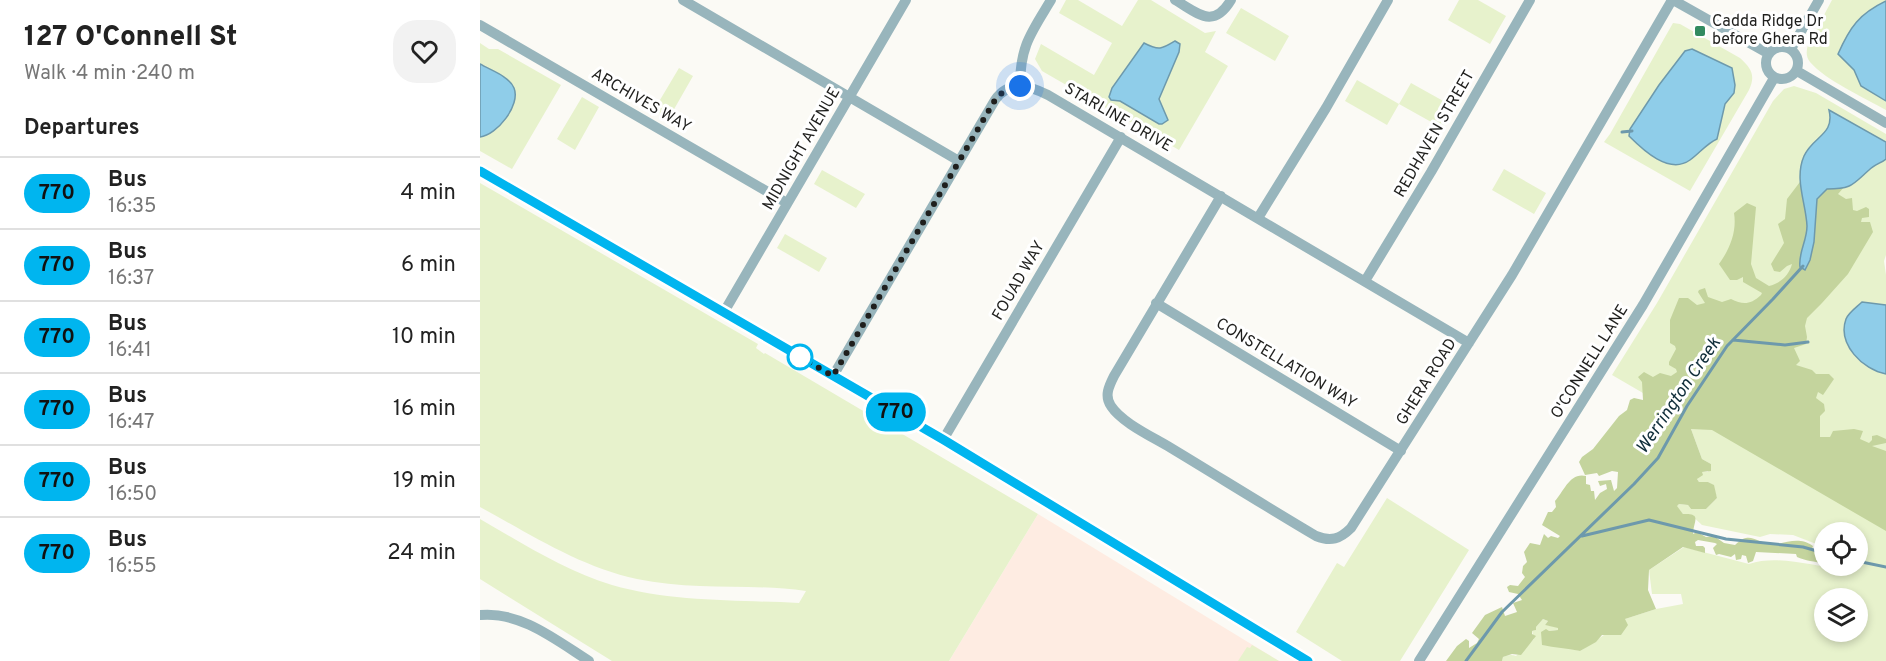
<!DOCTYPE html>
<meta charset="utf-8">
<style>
body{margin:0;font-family:Overpass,sans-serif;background:#f2f2f2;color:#222;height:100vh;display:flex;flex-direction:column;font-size:22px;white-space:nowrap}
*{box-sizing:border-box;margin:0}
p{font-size:20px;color:#767676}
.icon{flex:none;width:33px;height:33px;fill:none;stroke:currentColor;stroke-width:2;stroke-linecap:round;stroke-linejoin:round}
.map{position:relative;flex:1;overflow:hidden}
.drawer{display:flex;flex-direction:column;background:#fff;width:480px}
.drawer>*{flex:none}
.badge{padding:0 12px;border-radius:20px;font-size:21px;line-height:39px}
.tools{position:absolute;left:1334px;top:522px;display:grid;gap:12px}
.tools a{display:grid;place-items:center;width:54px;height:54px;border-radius:50%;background:#fff;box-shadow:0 3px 9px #0003;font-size:30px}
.you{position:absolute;width:30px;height:30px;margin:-15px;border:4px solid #fff;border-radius:50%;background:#1a73e8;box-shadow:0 0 0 9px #1a73e833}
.map>.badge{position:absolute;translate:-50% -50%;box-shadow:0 0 0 3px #fff}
h2{padding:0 24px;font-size:22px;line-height:54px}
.round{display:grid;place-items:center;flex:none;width:63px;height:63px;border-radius:24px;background:#f2f2f2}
.head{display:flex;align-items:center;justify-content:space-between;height:102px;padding:0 24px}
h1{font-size:28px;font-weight:800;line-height:45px}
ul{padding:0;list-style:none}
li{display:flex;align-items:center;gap:18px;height:72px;padding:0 24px;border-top:2px solid #e0e0e0}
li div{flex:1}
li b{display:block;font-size:22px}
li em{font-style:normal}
li .badge{min-width:66px;font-weight:700;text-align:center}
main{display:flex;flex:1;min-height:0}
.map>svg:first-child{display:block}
</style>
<main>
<section class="drawer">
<div class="head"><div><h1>127 O'Connell St</h1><p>Walk · 4 min · 240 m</p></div><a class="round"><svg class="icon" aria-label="heart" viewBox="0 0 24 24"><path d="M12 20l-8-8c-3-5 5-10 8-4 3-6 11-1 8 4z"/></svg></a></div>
<h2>Departures</h2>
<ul>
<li><span class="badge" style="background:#00b5ef;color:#111">770</span><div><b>Bus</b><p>16:35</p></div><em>4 min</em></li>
<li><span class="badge" style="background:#00b5ef;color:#111">770</span><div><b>Bus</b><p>16:37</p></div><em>6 min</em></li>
<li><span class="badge" style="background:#00b5ef;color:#111">770</span><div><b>Bus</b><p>16:41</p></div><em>10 min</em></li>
<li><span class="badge" style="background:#00b5ef;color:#111">770</span><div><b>Bus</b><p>16:47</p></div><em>16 min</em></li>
<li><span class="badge" style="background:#00b5ef;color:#111">770</span><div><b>Bus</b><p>16:50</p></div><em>19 min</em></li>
<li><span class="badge" style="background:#00b5ef;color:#111">770</span><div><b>Bus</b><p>16:55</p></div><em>24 min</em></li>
</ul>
</section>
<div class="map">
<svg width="1406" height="661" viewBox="0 0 1406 661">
<rect width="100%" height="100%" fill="#fbfaf5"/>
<path fill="#feece2" d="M558 514 799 661H469Z"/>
<path fill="#e7f2cc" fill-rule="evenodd" d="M586 0H598L642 26 658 0H671L725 33 736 31 725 52 748 66 699 150 562 71 555 59 561 44 614 75 632 43 579 13Z
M979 0H998L1026 16 1010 44 968 20Z
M1352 0H1406V110C1385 98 1345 80 1330 62 1326 57 1326 51 1328 45Z
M761 8 809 36 795 61 746 33Z
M1193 23 1200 24 1260 58C1271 68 1276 75 1269 90L1210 191 1124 142 1130 134Z
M0 43 9 49H18L81 85 32 169 0 151Z
M199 68 213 76 189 118 174 110Z
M877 80 919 104 931 83 974 107 962 128 919 104 907 125 865 101Z
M1314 86 1336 93 1406 134V255L1404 261 1406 275V661H1022L1023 657C1028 655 1031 654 1036 656L1054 639 1052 631 1056 630V627L1063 619 1068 621 1065 625 1078 627V630L1069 631 1062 645 1084 647 1100 651 1145 621V619L1176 609 1203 604 1201 594H1172L1169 570 1204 547 1269 564C1299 554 1333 567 1364 569L1365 566H1377V532H1344V547L1313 535 1290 534 1280 537 1222 525 1210 514H1203L1196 506 1199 504 1208 505 1211 509H1226L1237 498 1233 485 1228 482H1219L1217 479 1222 472H1228L1231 464 1222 459 1211 429H1225L1132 375 1177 303 1293 101 1304 89ZM1344 598H1377V632H1344Z
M102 97 119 107 95 150 77 139Z
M1024 169 1066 193 1054 214 1012 190Z
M342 170 385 194 376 208 334 184Z
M0 183 278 344 276 348 284 354 285 353 558 514 469 661H132L0 579V519C42 543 85 571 132 585 190 602 259 600 319 603L326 591C271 583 212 591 157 579 100 567 50 534 0 507Z
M305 234 347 258 339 272 297 248Z
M907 498 989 550 920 661H862L816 632 857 563 864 567Z
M772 645 799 661H758L767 647 770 648Z"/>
<path fill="#c4d49d" d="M1326 174 1365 186 1358 194 1366 199 1372 198 1373 210 1377 211 1386 207 1389 209V217L1382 218 1381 222H1390L1393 232 1368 274 1342 303 1327 318 1325 326 1327 337 1326 344 1314 348 1320 361 1316 365 1332 370 1336 374H1349L1354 379 1343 395 1338 392 1336 398 1344 404 1345 411 1340 416V437H1350L1353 431 1374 429 1383 431 1380 439 1389 443 1392 440V436L1397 435 1406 439V443L1392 446 1406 451V531L1232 430 1211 429 1222 459 1231 464V471L1222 472 1223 475 1217 479 1219 482H1228L1234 485 1237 498 1226 509H1211L1208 505 1199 504 1197 506 1203 514C1223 513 1213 522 1213 534L1217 532 1226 537 1234 536 1244 543 1255 545C1257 543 1263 538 1266 538 1273 536 1283 544 1290 544 1305 545 1317 535 1333 546L1332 549 1344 555V564C1335 561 1325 561 1317 557L1316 554 1276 552 1273 561 1268 563 1266 556 1262 555 1261 559 1256 560 1255 554 1251 557 1239 554 1236 555 1233 548 1237 544 1235 543 1218 540 1215 542 1216 546H1223L1225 548V553L1203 547 1169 570 1168 590 1176 609 1145 619 1148 625 1141 635H1122L1116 642 1100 651C1087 648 1075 648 1062 645L1061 632 1066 629 1069 631 1078 630V628L1065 625 1068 621 1063 619 1056 627V630L1052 631V634L1056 636 1041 655 1032 654 1023 657 1022 661H966L977 646 986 639 989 641V648L997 643 999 639 992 633 1005 615 1022 607 1025 616 1037 612 1033 603 1042 600 1038 594 1029 592 1027 587 1030 585 1038 586 1045 577 1042 573 1043 566 1047 562 1044 552 1050 543 1060 545 1064 534 1068 538 1071 536 1078 538 1080 536 1062 525 1068 512H1072L1076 507 1075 501C1084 491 1090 472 1106 476V484L1110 485 1111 491H1114L1115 500 1120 493 1127 489 1126 484 1120 486 1118 481 1131 480 1134 491 1137 488 1138 472 1132 471 1119 476 1117 473 1105 475 1099 462 1102 457 1113 449 1139 416 1147 410 1150 400 1154 398 1163 400 1162 382 1158 377 1164 372 1173 377 1180 373 1191 376 1197 372 1196 369 1189 365V362L1196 349 1195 346 1190 343V320L1199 298H1208L1217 305 1225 303 1218 292 1219 290 1225 288 1228 297 1242 302 1251 299C1263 305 1270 305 1281 295L1282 293 1263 282V277L1257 280H1250L1239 264C1250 249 1257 231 1254 213L1267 203 1276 207 1271 264 1276 278 1289 286C1301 283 1309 275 1312 264L1307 266 1300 272 1294 271 1291 264 1304 243 1298 224 1305 219 1307 199Z"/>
<path fill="#8fcde9" stroke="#6d99ac" stroke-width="1.5" d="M1406 1V101L1381 86 1374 70 1358 54C1370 27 1379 14 1406 1Z
M695 41 700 44 699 52 679 99 688 120 682 124H679L640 101 631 100 629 97 632 88 664 43C679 51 682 49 695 41Z
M1212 49 1252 68 1255 85 1254 93 1245 104 1237 139C1226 144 1220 153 1210 160 1189 175 1163 150 1149 136L1150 129 1179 85 1205 51Z
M0 64C10 70 29 76 34 88 41 105 17 135 0 137Z
M1349 110 1406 142V159C1401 163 1394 165 1389 170 1372 185 1372 189 1347 189L1337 199 1334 242 1330 260 1325 270 1320 267C1318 253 1327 241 1327 226 1326 203 1314 179 1324 156 1333 136 1355 135 1349 110Z
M1382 302 1406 305V374C1383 370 1357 344 1366 319 1369 312 1377 307 1382 302Z"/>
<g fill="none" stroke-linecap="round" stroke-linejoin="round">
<path stroke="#6d99ac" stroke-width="3" d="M1142 132 1152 131
M1253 340 1305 345 1328 342
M1102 536 1169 520 1246 539 1323 547 1344 553
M1377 561 1406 567
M986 661 1022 612 1154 484 1178 458 1207 406 1247 346 1293 299 1323 266"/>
<path stroke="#98b5bc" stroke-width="10" d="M203 0 479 161
M695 0C718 13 733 30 751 0
M1193 0 1289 54
M0 25 307 203
M1286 63a16 16 0 1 1 32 0a16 16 0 1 1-32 0Z
M1311 49 1339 0
M1317 71 1406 123
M540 86C540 46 551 33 571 0
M0 171 463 440 828 661
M741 196 634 376C629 386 624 396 631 406 642 423 673 437 691 448 739 477 787 507 836 536 851 542 860 539 871 528L1032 275 1192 0
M778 218 846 108 908 0
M885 281 951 172 1050 0
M676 303 921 451
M244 312 426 0
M353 376 515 100C529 80 548 85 568 95L989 343
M463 440 641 137
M0 615C40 611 76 640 109 661
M939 661 1163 305 1294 78"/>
</g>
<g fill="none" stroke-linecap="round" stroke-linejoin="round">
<g stroke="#fff" stroke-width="14">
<path id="line" d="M0 171 464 440 828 661"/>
</g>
<use href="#line" stroke="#00b5ef" stroke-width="9"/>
<path stroke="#1f1f1d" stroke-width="6" stroke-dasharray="0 10.8" d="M320 357 353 376 515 100 527 88 540 86"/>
</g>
<rect fill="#328b60" stroke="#fff" stroke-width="2" x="1214" y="25" width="12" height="12" rx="3"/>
<circle fill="#fff" stroke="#00b5ef" stroke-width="3" cx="320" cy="357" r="12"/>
<g text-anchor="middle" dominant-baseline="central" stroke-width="6" stroke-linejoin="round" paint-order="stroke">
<g font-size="16" fill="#1f1f1d" stroke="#fff" text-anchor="start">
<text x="1232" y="22">Cadda Ridge Dr<tspan x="1232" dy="18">before Ghera Rd</tspan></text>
</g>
<g font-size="16" fill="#1f1f1d" stroke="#fff">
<text transform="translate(161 101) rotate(30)">ARCHIVES WAY</text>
<text transform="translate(638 118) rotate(30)">STARLINE DRIVE</text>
<text transform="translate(955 134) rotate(-60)">REDHAVEN STREET</text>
<text transform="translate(322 149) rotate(-60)">MIDNIGHT AVENUE</text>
<text transform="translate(539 281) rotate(-60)">FOUAD WAY</text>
<text transform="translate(1110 362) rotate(-58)">O'CONNELL LANE</text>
<text transform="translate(806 364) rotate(31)">CONSTELLATION WAY</text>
<text transform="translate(947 382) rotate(-58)">GHERA ROAD</text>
</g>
<g font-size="18" font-style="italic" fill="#102e3a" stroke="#fff">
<text transform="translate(1199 396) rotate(-56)">Werrington Creek</text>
</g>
</g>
</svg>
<div class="tools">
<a><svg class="icon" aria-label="locate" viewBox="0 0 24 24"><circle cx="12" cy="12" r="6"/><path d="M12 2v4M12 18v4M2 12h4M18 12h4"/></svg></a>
<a><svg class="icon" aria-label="layers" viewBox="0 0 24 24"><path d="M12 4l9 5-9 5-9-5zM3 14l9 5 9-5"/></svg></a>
</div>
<div class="you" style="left:540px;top:86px"></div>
<b class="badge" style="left:416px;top:412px;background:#00b5ef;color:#111">770</b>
</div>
</main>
